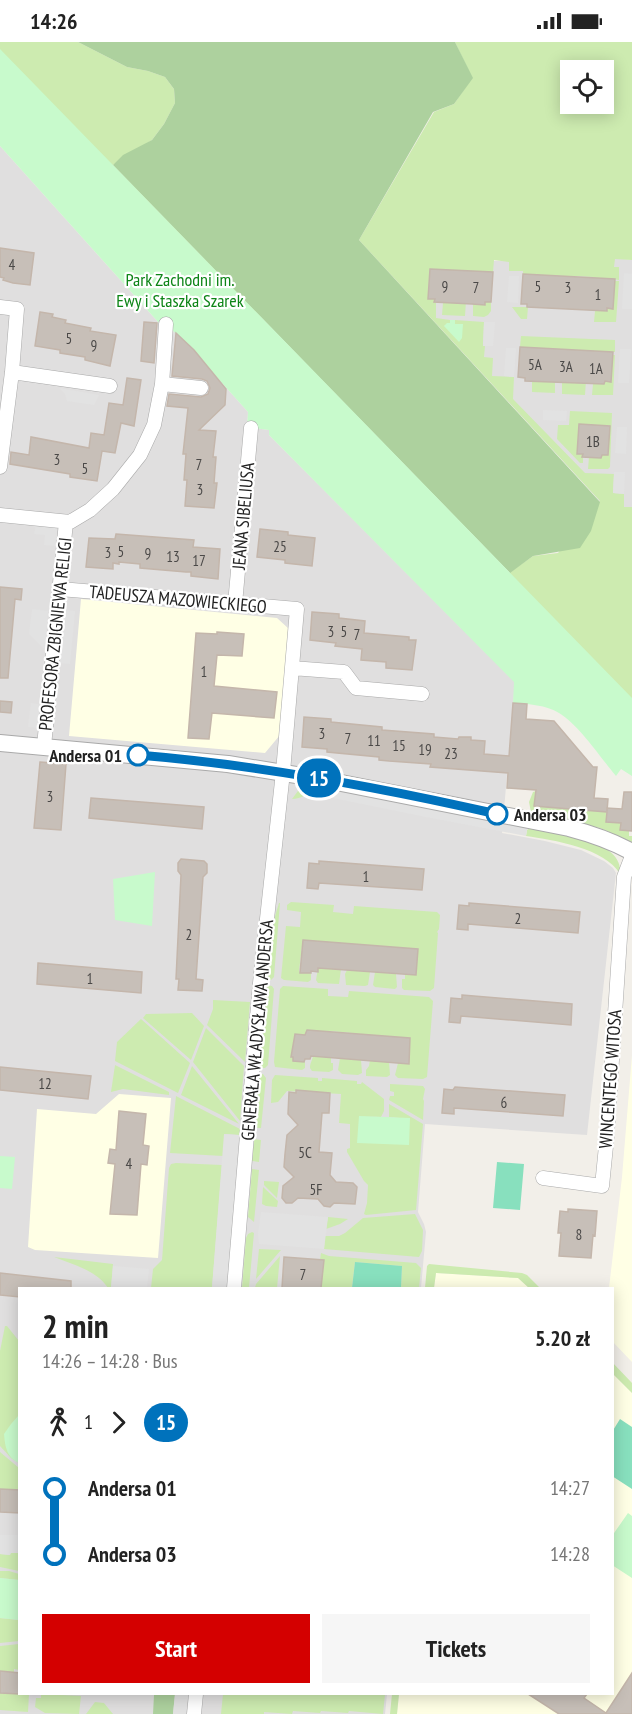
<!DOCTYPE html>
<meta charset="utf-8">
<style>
body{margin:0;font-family:"PT Sans Narrow",sans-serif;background:#f6f6f6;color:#222;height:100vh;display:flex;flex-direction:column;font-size:22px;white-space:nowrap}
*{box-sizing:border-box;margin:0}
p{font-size:20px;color:#767676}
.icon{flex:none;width:33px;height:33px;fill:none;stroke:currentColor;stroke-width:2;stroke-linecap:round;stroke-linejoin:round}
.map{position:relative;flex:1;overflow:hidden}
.sheet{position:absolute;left:18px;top:1245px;width:596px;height:408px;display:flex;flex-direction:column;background:#fff;border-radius:0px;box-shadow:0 3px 15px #0003}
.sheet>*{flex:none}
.badge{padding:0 12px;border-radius:20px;font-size:21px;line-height:39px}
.fabs{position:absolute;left:560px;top:18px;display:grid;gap:12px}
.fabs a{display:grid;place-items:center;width:54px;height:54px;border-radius:0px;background:#fff;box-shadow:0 3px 15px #0003;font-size:30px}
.map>.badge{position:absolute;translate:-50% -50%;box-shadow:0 0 0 3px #fff}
.legs{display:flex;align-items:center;gap:9px;height:66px;padding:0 24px;font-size:20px}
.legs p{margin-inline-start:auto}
.head{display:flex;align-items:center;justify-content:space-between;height:102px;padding:0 24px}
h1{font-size:33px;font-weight:700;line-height:45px}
.cta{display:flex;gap:12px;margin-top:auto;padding:12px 24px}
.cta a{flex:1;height:69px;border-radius:0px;background:#d40000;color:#fff;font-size:24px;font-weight:700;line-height:69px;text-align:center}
.cta a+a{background:#f6f6f6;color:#222}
ul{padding:0 24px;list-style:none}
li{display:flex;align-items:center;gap:21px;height:66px;font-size:22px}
li i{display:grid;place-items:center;width:9px;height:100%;margin:0 8px;background:currentColor}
li i::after{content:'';width:15px;height:15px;margin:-8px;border:4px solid;border-radius:50%;background:#fff}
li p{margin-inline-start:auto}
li:first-child i{background:linear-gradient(#0000 50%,currentColor 0)}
li:last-child i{background:linear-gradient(currentColor 50%,#0000 0)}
.status{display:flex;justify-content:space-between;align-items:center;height:42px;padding:0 30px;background:#fff;direction:ltr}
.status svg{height:16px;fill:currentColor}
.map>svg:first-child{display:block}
</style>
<div class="status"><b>14:26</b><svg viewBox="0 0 49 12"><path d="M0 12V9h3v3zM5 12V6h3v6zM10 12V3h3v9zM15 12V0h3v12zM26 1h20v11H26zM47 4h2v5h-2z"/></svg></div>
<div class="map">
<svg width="632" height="1672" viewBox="0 0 632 1672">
<rect width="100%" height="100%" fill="#f2efe9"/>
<path fill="#e0dfdf" d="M0 104 167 290 171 286 188 303 248 370 247 385 269 388V393L515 640 502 791 545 799 581 808 604 819 613 826 616 831 587 1093 425 1082 418 1170 424 1182 426 1190 421 1246H20V1652H387L385 1672H0Z
M433 216 495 219 615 216 632 218V468H608L414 257 430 227Z"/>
<path fill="#ffffe5" d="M81 557 277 576 289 587 280 693 265 711 69 694Z
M632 1013V1320L612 1299V1246H609L622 1135Z
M119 1052 171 1056 158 1216 35 1208 28 1205 37 1067 96 1072Z
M436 1231 518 1236 529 1246H434Z
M612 1331 632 1351V1672H397L399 1652H612Z"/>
<path fill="#cdebb0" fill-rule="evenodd" d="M0 0H78L127 25 148 29 165 35 174 47 175 61 164 82 152 98 113 123 263 277 0 40Z
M455 0H632V218L615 217 614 225H619V238L605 236 604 239 594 238V235L574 234 573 237 563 236 562 234 544 233 543 236 533 235V232H523V229H509V220L494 218 493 230 483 229 482 232 472 229 451 228V230H441L440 227H430L428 256 435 257V260H436V276L450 278V281L444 284 462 282H455V278L484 280 483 303 485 304 484 315 493 316 492 334 514 335 513 357 585 431 614 432 613 451 624 452V465H632V663L267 281 509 531 533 514 558 511 600 459 359 198 434 70 454 62 472 36ZM570 28H603V62H570Z
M615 239H619L616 280H594L595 269H607V266L613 267Z
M453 258 466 259 465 274 442 273 443 261H453Z
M485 260H491V269L488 273 484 275 473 274V262L484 263Z
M512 265H528L527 277H521Z
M521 294 615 298V310L603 309 602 312 591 309 520 305Z
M612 313H615L613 353H592L593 342H604L605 339H611Z
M544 337 555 340V351L532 350V339L543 340Z
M573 338H586L585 353 562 352V341H573Z
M570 369 612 371 610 425 608 427H588L589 415 601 416 602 413H608L609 383H600L599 386 588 385V382H579L577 412H583V421H580L557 397 558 383H569Z
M310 743H316C313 751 300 757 292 757L298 749Z
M536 749 535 764 607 770 606 780 621 781 620 788 629 789V794H632V800L600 786 531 770 529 760 533 750Z
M529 786C553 790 625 797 620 832 605 806 553 798 526 794L527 788Z
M291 860 334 863 333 870 353 872 354 864 437 870 440 873 439 887 437 890 438 891 434 946 430 949 404 948 402 946V937H405V932L416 933 418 909 392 905 317 899 316 901 302 904 299 929 301 931H311V938L308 940 284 938 281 936 286 884 300 885 301 870 287 868V863Z
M279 861H280L274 935 271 938H267L272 884Z
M318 926 341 927 339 942 318 941 316 938Z
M347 928 370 930 368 943 365 944 346 943 345 932Z
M375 930 396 932 397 945 395 947 375 945 373 943Z
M267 943 272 944 274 947 268 1023 265 1026H260Z
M283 944 328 947V954L348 955 349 949 429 955 433 959 427 1035 423 1037 398 1036 395 1033 398 1021H409L410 999 352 993V991L330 989 329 991 318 990 317 989 307 988 305 993H295L291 1014 293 1015V1019L305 1020V1026L302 1028 275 1025 274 1020 280 947Z
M213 958 250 960 245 1020 207 983 213 967Z
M192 971 204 984 191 1018 143 976 146 972Z
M141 977 190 1021 178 1051 115 1019 117 1000Z
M206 986 244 1024 240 1079 193 1020Z
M313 1014 331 1015V1021H333V1028L329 1030 312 1029 310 1026C310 1021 312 1019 313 1014Z
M340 1016 361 1018 362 1031 358 1033 342 1032 338 1028Z
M370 1018 389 1020 390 1033 387 1035 366 1034V1028L369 1024Z
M115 1023 169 1050V1053L123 1047 111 1050Z
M192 1024 239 1082 181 1053Z
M259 1032H263L266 1036 261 1086H256Z
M275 1033 318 1036V1039H322V1036L357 1039V1042H361L362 1040 384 1057V1069L381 1075 359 1074 410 1077 389 1075V1062L423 1082 416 1168 366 1173 364 1172 367 1161 368 1143 364 1139 347 1110V1107L350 1106V1082L339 1081 341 1052 287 1049 278 1060 271 1061 272 1038Z
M390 1042 423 1044 425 1047 423 1057 424 1059 423 1078 389 1058 390 1054H394V1050L390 1049Z
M176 1054 240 1087 239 1093 225 1092 223 1114 170 1111Z
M254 1097 261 1098 259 1120 252 1119Z
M176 1121 222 1123 212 1246H151L153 1227 162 1218 169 1126 171 1122Z
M252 1127 259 1128 254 1180 248 1175Z
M264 1139 279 1140 277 1156 264 1143Z
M263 1145 278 1159 277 1165 266 1164 262 1162Z
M415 1172 423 1188 422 1209 419 1215 324 1207 325 1194H339L345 1191 363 1176Z
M328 1175 348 1177 340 1182 326 1187Z
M252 1190 254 1191 249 1246H242L246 1196 248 1192Z
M259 1207 281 1208 256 1237Z
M321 1211 329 1214 416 1221 421 1226 419 1246H401L402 1224 355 1220 352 1246H321L324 1218H320Z
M280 1214 277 1246H255L256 1242Z
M54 1215 113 1222 111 1246H108C96 1228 74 1223 54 1215Z
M429 1222 522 1231 527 1233 540 1246H529L518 1236 436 1231 434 1246H425L427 1224Z
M5 1284H7L19 1299V1421L11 1416 0 1404V1309Z
M612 1320 632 1341V1351L612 1331Z
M0 1410 19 1426V1448L0 1447Z
M10 1511H19V1529L0 1525V1512L10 1513Z
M0 1529H9L19 1532V1538L0 1536Z
M0 1576 19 1578V1599L0 1601Z
M19 1602V1628L14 1627V1630L0 1629V1604Z
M0 1651 29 1652 28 1670 0 1668Z
M41 1652 81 1654 79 1672 45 1671 35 1665 36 1656H41Z
M223 1652H385L383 1672 349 1669 348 1671 321 1669 320 1671 293 1669 292 1672 264 1670V1672H221Z
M392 1652H399L397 1672H390Z
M95 1660 104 1661 113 1672H86Z"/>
<path fill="#add19e" d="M78 0H455L473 36 454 62 433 70 359 198 600 460 591 489 580 506 533 514 510 531 113 123 123 113 152 98 164 82 175 61 174 47 165 35 148 29 127 25Z
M147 1652H175L173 1672H153L154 1653Z"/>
<path fill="#c8facc" d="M0 7 632 656V734L621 727 616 734C600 715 579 683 559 671 546 663 529 662 513 661L514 640 269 393V388L247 385 248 370 188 303 171 287 168 291 0 104Z
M450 278H455V282H463L462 296 459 300 444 284 447 281H450Z
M155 830 152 884 115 878 113 837Z
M359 1074 410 1076 409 1103 357 1101Z
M0 1114 15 1115 12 1147 0 1146Z
M19 1373V1421C7 1416 5 1405 4 1392L11 1382Z
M628 1471 632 1474V1536L612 1523V1494Z
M0 1536 19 1538V1578L0 1576Z"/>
<path fill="#88e0be" d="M497 1120 524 1122 520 1168 493 1166Z
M355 1220 402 1224 401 1246H352Z
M620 1377 632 1385V1447L612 1434V1390Z"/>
<path fill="#e2e2e2" d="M624 231 632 232V267H622Z
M509 234H519L518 261 507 260Z
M484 280H495L493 304H483Z
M506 306H516L514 335 504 334Z
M620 307H631L629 341H618Z
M59 346 99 353 94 363 67 359 65 352Z
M543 368 567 369 566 379 543 378Z
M617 385H627L626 412 615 411Z
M614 430H625L624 452 613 451Z
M36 482 58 485 55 504 44 503 45 493 34 492Z
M32 567 48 569 45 608 29 592Z
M64 568 75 569 70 622 59 621Z
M31 661 43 663 39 686 28 685Z
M329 745 529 786 527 788 526 794 426 775 328 755Z
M224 1092 239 1093 227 1246H212Z
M261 1170 328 1175 324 1207 259 1202 258 1192Z
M113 1224 149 1227 147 1246H111Z
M0 1493H19V1511H11L10 1513 0 1512Z
M175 1652H188L186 1672H173Z"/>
<path fill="#c7bfb8" stroke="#c4b6ab" stroke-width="1.5" d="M0 206 34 211 30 243 13 241 3 238 4 236 0 235Z
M430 227 493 230 491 260H485V263L472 262 434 260 435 257H428Z
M523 232 615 237 613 267 607 266V269L527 265V262H521Z
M40 270 53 272 52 275 66 278 65 281 91 286 90 289 116 293 110 324 85 318V315L60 311V308L35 304Z
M144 280 157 281 154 321 141 319Z
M176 291 194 308 226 347 225 363 199 388 216 389 213 415H216L214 441H217L214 466 185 464 187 438H184L186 412H183L188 366 167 364 169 352 201 355 208 352 210 346 207 339 202 337 172 334Z
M520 305 613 310 611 340 605 339 604 342 525 339V336L518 335Z
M127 336 141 338 134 384 121 381 115 411 102 409 97 439 70 435V432L10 422 11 410 29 413 31 395 89 406 91 391 104 393 109 361 123 363Z
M579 382 610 384 608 413H602L601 416 582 415 583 412H577Z
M260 487 288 490V493L315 496 312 524 285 521V518L257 515Z
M116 492 194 498 193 505 220 507 218 537 191 534V530H186L140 526V522L119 520V522L113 521V527L86 525 89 496 115 497Z
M0 545 22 547 21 558 15 557 8 636H0Z
M312 570 339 572V576L365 579 364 591 409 595V598H416L412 628 386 626V620L361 618 362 607 335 604 336 601 310 598Z
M217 590 244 592 242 614 217 613 214 644 277 650 274 676 212 671 209 697 188 696 196 591 217 592Z
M0 659 12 660 11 671 0 670Z
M513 661 527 662 526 677 554 679 593 725H597L594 756 608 757 607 769V766L622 767 624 750H632V789L620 788 621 781 606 780 607 770 534 764 536 748 507 746 508 731 430 725 431 722 389 719 379 718V715L327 710V707L302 705 304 675 331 677V680L382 685V688L434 692V695L458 697 459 695H471V698L485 699 484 712 509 714Z
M40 720 66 722 61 788 34 786Z
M91 756 204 765 202 787 89 776Z
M181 817 204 819 207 822V831L203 835 196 937 203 938 202 949 178 948 179 937H176L181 833 178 829V821Z
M319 819 424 827 422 848 319 841 318 847 307 846 309 821 319 822Z
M469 861 580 870 578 891 468 882V888L457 887 459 863 469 864Z
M303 898 418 907 416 933 318 926V930L311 929V931H300Z
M38 921 142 930 141 951 37 942Z
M462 953 572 962 571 983 461 974 460 981 449 980 451 956 462 957Z
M307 988 410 996 409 1022 311 1014 310 1017H305L304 1020 293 1019V1015H291L295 992 305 993Z
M0 1025 91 1034 88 1057 0 1048Z
M455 1045 565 1053 563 1074 454 1066V1072L442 1071 444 1047 453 1048Z
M296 1048 330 1051 329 1071H322L319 1110 332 1111 330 1133 336 1140 353 1141 357 1145 355 1162 334 1161 330 1165 324 1164 318 1157 298 1156 292 1161H286L282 1156 283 1144 294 1135 284 1125 285 1112 287 1093 298 1083 288 1072 289 1050 296 1051Z
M119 1069 146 1072 143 1103 149 1104 148 1113 147 1123 141 1122 137 1173 110 1172 115 1122 108 1121 110 1107 116 1108Z
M568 1167 597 1169 595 1194 593 1193 591 1216 559 1214 561 1191H558L560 1169 568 1170Z
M284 1215 324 1218 321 1246H282Z
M0 1231 71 1239V1246H20V1255L0 1253Z
M0 1447 20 1448V1471L0 1470Z
M0 1629 20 1631V1652L0 1651Z
M632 1631V1672H559L528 1652H587L584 1656 606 1671Z"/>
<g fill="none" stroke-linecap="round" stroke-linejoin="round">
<g stroke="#a9a9a9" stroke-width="15">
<path id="minor" d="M0 265 17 267 12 330 0 425
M12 330 110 344
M162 342 201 346
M0 473 70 480 90 468 113 447 140 413 154 383 162 342 166 282
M60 547 297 567 283 730 260 941 234 1246
M235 562 251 386
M292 626 344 630 356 646 422 652
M44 704 66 480
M543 1136 602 1144 607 1094 624 835 632 814
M194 1672 196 1652"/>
</g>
<g stroke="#a9a9a9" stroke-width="18">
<path id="tertiary" d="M0 701 228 722 321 737 569 786C592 792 612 799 632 810"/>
</g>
<use href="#minor" stroke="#fff" stroke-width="14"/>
<use href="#tertiary" stroke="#fff" stroke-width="16"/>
</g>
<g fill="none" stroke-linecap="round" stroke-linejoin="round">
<g stroke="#fff" stroke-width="14">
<path id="line-1" d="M138 713C259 723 379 745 497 772"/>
</g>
<use href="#line-1" stroke="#0072bc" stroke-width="9"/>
</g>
<g fill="#fff" stroke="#0072bc" stroke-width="3">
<circle cx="138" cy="713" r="10"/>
<circle cx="497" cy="772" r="10"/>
</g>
<g text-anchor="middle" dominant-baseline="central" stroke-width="4.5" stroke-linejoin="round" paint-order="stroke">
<g font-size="15" fill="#4b4948">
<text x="12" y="222">4</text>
<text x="445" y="244">9</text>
<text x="538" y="244">5</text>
<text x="476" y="245">7</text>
<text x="568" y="245">3</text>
<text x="598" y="252">1</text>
<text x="69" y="296">5</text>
<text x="94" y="303">9</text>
<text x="535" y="322">5A</text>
<text x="566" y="324">3A</text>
<text x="596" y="326">1A</text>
<text x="593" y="399">1B</text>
<text x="57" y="417">3</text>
<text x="199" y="422">7</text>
<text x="85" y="426">5</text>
<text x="200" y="447">3</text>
<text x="280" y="504">25</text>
<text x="121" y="509">5</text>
<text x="108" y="510">3</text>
<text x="148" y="511">9</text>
<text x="173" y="514">13</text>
<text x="199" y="518">17</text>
<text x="331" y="589">3</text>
<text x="344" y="589">5</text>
<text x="357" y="592">7</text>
<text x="204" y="629">1</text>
<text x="322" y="691">3</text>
<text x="348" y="696">7</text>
<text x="374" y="698">11</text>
<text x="399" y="703">15</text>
<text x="425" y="707">19</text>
<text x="451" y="711">23</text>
<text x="50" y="754">3</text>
<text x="366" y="834">1</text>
<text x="518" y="876">2</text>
<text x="189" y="892">2</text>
<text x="90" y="936">1</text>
<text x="45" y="1041">12</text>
<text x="504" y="1060">6</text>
<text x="305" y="1110">5C</text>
<text x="129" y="1121">4</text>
<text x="316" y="1147">5F</text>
<text x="579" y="1192">8</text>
<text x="303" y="1232">7</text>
</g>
<g font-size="18" fill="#0c8416" stroke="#fff">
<text x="180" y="237">Park Zachodni im.<tspan x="180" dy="21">Ewy i Staszka Szarek</tspan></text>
</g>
<g font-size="18" fill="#222" stroke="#fff">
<text transform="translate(243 474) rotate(-85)">JEANA SIBELIUSA</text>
<text transform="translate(178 557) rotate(5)">TADEUSZA MAZOWIECKIEGO</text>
<text transform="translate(55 592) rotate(-84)">PROFESORA ZBIGNIEWA RELIGI</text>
<text transform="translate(257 988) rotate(-85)">GENERAŁA WŁADYSŁAWA ANDERSA</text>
<text transform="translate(610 1037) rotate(-86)">WINCENTEGO WITOSA</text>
</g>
<g font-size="18" font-weight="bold" fill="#222" stroke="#fff" text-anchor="end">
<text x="122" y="713">Andersa 01</text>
<text x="514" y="772" text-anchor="start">Andersa 03</text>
</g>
</g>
</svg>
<div class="fabs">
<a><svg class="icon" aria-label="locate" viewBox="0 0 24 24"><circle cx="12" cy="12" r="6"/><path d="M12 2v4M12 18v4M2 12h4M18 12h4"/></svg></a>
</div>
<b class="badge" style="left:319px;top:736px;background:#0072bc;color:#fff">15</b>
<section class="sheet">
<div class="head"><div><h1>2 min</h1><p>14:26 – 14:28 · Bus</p></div><b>5.20 zł</b></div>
<div class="legs"><svg class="icon" aria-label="walk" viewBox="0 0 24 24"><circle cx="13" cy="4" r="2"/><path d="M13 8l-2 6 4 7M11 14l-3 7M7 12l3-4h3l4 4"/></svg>1<svg class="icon" aria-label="forward" viewBox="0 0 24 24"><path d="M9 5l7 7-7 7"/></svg><b class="badge" style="background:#0072bc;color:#fff">15</b></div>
<ul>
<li><i style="color:#0072bc"></i><b>Andersa 01</b><p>14:27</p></li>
<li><i style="color:#0072bc"></i><b>Andersa 03</b><p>14:28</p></li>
</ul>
<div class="cta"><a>Start</a><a>Tickets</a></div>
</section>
</div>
